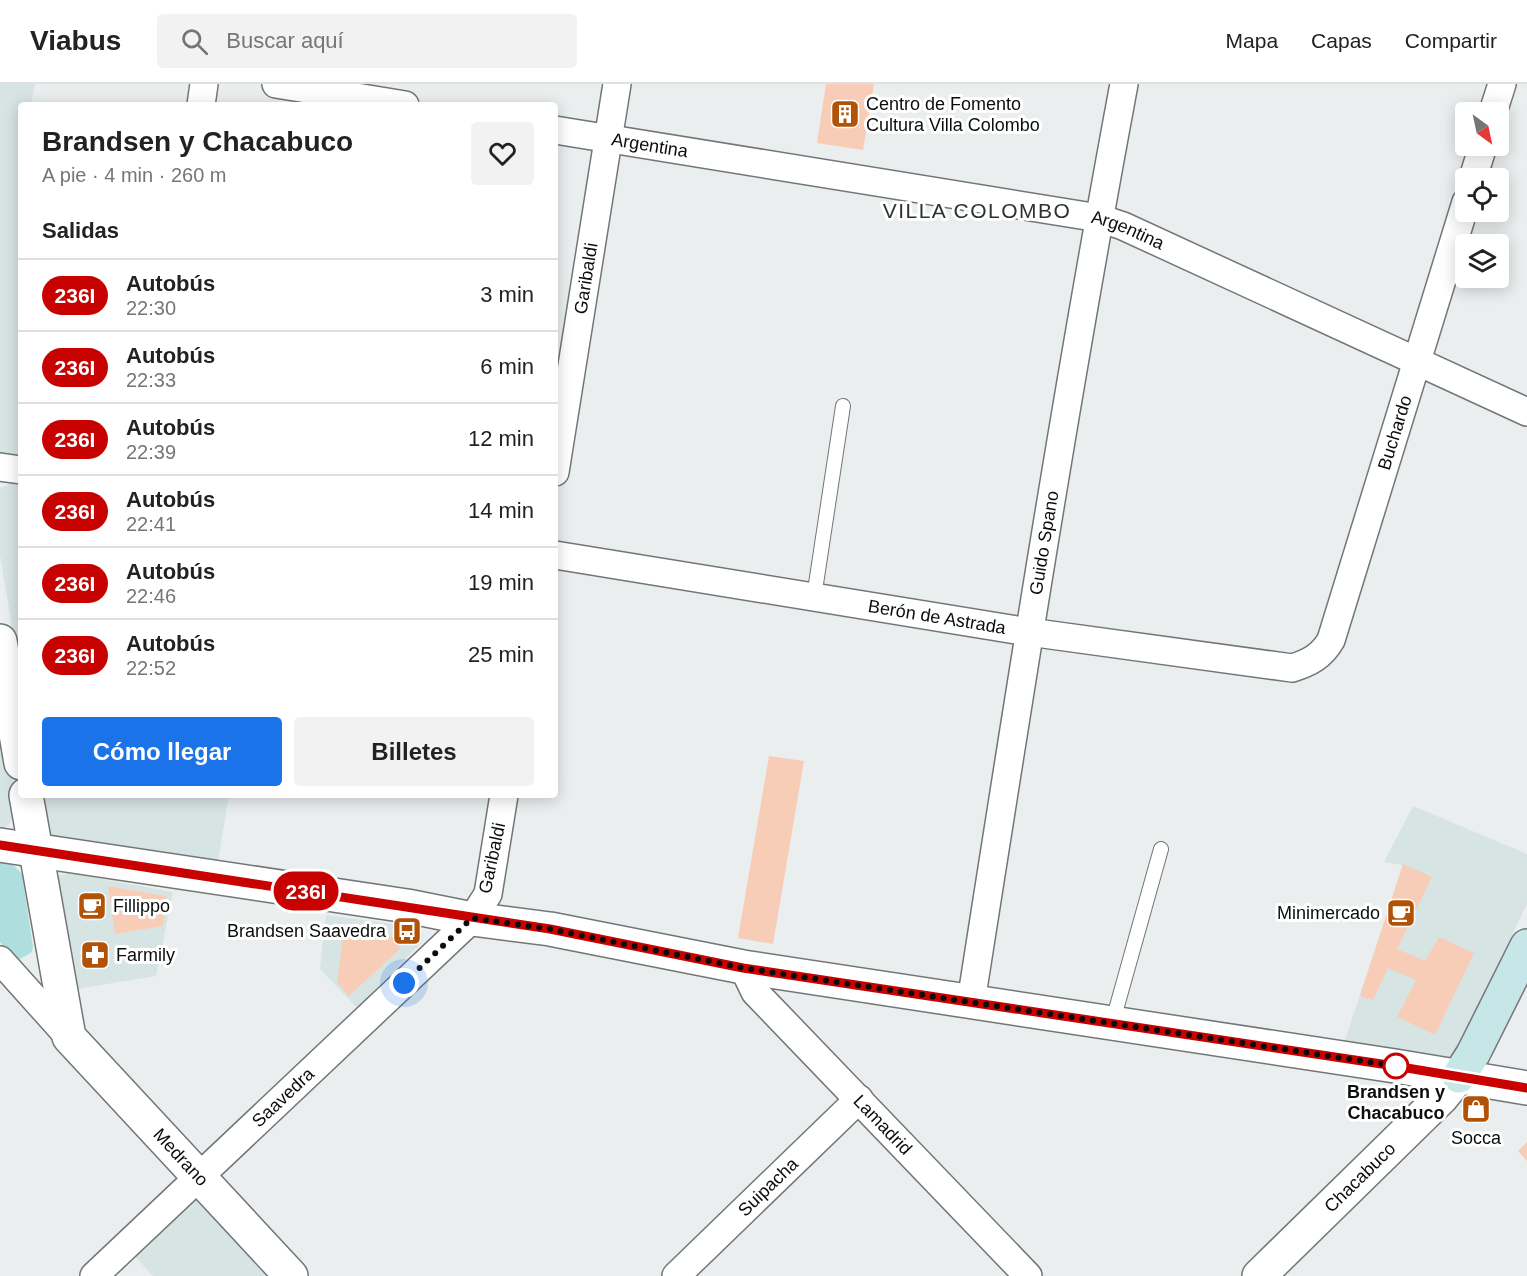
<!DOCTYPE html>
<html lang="es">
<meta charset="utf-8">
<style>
body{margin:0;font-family:Helvetica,sans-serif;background:#f2f2f2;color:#222;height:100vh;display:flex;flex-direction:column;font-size:22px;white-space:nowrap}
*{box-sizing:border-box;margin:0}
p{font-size:20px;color:#767676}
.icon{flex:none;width:33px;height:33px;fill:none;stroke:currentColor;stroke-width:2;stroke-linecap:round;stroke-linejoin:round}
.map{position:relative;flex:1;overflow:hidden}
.panel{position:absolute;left:18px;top:18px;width:540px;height:696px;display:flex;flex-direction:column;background:#fff;border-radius:6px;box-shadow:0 3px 15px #0003}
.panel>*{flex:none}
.badge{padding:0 12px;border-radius:20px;font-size:21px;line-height:39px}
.needle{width:39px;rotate:147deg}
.fabs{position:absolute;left:1455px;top:18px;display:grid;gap:12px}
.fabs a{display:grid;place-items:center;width:54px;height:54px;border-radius:6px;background:#fff;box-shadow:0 3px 15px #0003;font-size:30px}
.you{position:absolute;width:30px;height:30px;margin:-15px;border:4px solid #fff;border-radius:50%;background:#1a73e8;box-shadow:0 0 0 9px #1a73e833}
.map>.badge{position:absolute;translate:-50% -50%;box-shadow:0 0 0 3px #fff}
h2{padding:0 24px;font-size:22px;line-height:54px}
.round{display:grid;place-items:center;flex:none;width:63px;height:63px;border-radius:6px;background:#f2f2f2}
.summary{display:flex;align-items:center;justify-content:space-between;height:102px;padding:0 24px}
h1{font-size:28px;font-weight:700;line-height:45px}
.action{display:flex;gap:12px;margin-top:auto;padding:12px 24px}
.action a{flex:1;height:69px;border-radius:6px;background:#1a73e8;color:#fff;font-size:24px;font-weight:700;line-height:69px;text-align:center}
.action a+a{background:#f2f2f2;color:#222}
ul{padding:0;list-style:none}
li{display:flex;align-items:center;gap:18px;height:72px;padding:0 24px;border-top:2px solid #e0e0e0}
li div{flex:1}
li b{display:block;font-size:22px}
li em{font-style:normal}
li .badge{min-width:66px;font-weight:700;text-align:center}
header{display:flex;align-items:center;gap:36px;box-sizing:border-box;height:84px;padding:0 30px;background:#fff;border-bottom:2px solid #e0e0e0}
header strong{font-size:28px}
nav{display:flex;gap:33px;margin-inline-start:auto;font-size:21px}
.search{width:420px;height:54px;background:#f2f2f2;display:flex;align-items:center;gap:15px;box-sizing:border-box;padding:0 21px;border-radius:6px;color:#767676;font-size:22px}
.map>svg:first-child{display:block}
</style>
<header>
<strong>Viabus</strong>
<div class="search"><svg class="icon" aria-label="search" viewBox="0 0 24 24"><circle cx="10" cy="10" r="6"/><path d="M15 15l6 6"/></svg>Buscar aquí</div>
<nav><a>Mapa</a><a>Capas</a><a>Compartir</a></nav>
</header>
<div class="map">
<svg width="1527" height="1192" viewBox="0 0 1527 1192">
<rect width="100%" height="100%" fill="#eaeeee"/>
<path fill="#d7e4e4" d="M0 0H35L31 21H21V378L0 375Z
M15 398H21V597L0 471V404Z
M0 622 16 718 15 730 9 740 0 747Z
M40 711H229L216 789 49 753Z
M1413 722 1527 770V820L1458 964 1448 976 1343 962 1403 781 1384 778Z
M69 789 173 808 156 892 70 906 55 804 58 792Z
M326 831 415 843 421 846 423 851 421 859 357 924 320 885Z
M199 1113 278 1192H153L132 1169 186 1118Z"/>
<path fill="#afdede" d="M3 777 13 781 22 790 33 863 32 868 20 875 14 873 0 858V778Z"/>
<path fill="#f7cdb7" d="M826 0H874L863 66 817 59Z
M769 672 804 677 773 860 738 854Z
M1403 780 1432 793 1397 865 1425 877 1439 853 1474 869 1435 951 1397 933 1416 896 1388 884 1373 916 1360 912Z
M108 802 166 812 163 842 115 850Z
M344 846 395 853 400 865 349 912 337 898Z
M1527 1058V1077L1518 1067Z"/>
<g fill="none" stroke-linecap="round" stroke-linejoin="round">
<g stroke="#727676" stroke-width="16">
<path id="service" d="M814 513 843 322
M1112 940 1161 765"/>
</g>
<g stroke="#727676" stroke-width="30">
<g id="minor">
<path d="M276 0 405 21"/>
<path d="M201 21 204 0"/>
<path d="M1493 28 1502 0"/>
<path id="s1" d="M555 46 1099 134 1123 142 1527 328"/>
<path d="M1473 94 1483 62"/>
<path d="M0 383 21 386"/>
<path id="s2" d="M555 388 617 0"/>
<path id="s3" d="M555 471 1029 548 1292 584C1309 579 1322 572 1331 556L1466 118"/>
<path d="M0 876 69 953"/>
<path id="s4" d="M743 883 755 908 1028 1192"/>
<path id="s5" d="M971 918C1019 612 1067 305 1124 0"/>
<path id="s6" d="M94 1192 472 835 488 810 504 711"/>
<path id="s7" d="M676 1192 859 1015"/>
</g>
</g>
<g stroke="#727676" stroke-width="36">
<g id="tertiary">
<path d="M0 557 21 679"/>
<path id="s8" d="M26 711 69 953 291 1192"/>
<path d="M0 761 407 822 472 835 550 845 743 883 1395 982 1527 1004"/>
<path id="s9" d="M1259 1192 1441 1014 1459 992"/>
</g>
</g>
<g stroke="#727676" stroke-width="36">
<path id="secondary" d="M1459 992 1473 970 1527 862"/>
</g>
<use href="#service" stroke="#fff" stroke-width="14"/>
<use href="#minor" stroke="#fff" stroke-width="27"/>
<use href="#tertiary" stroke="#fff" stroke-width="33"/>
<use href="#secondary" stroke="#c7e6e7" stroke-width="33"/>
</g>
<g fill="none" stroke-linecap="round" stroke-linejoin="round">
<g stroke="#fff" stroke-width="14">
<path id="line" d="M0 761 550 845 743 884 1395 982 1527 1004"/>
</g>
<use href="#line" stroke="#c70201" stroke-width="9"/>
<path stroke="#0b0c0c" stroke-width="6" stroke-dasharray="0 10.8" d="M404 899 472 834 550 845 743 884 1396 982"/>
</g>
<defs>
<g id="building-square" transform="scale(1.5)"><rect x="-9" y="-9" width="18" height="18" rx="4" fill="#b15207" stroke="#fff"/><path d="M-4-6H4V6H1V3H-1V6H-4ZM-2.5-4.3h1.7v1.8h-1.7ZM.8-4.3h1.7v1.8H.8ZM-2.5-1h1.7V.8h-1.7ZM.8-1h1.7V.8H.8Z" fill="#fff"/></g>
<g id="cafe-square" transform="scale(1.5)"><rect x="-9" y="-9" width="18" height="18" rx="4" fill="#b15207" stroke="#fff"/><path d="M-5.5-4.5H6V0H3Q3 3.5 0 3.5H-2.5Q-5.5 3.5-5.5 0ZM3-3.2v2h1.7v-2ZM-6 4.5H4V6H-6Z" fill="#fff"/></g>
<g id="bus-square" transform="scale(1.5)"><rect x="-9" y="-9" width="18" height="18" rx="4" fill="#b15207" stroke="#fff"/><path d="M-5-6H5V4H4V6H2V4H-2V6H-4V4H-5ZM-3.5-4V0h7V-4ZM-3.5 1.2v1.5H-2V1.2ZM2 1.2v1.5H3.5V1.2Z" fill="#fff"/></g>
<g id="pharmacy-square" transform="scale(1.5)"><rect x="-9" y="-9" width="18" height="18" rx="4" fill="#b15207" stroke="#fff"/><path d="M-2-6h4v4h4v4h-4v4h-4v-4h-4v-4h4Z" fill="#fff"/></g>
<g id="shop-square" transform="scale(1.5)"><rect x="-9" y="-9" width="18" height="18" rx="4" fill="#b15207" stroke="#fff"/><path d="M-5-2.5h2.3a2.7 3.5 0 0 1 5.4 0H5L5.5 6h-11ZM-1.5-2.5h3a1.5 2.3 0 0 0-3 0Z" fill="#fff"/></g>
</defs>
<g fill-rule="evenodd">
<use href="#building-square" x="845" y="30"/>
<use href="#cafe-square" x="92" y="822"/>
<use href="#cafe-square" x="1401" y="829"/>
<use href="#bus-square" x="407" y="847"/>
<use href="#pharmacy-square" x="95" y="871"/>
<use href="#shop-square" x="1476" y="1025"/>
</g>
<circle fill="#fff" stroke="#c70201" stroke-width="3" cx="1396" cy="982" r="12"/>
<g text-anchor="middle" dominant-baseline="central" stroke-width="6" stroke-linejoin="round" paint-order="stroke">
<g font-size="18" fill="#0b0c0c" stroke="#fff" text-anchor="start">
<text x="866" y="20">Centro de Fomento<tspan x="866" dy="21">Cultura Villa Colombo</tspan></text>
<text x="113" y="822">Fillippo</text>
<text x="1380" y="829" text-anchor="end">Minimercado</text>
<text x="386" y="847" text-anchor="end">Brandsen Saavedra</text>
<text x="116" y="871">Farmily</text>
<text x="1476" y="1054" text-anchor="middle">Socca</text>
</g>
<g font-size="18" fill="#0b0c0c" stroke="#fff">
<text stroke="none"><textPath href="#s1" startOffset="96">Argentina</textPath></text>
<text stroke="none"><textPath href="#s1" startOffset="582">Argentina</textPath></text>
<text stroke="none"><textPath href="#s2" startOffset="196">Garibaldi</textPath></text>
<text stroke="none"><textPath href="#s3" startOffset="1012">Buchardo</textPath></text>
<text stroke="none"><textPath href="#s5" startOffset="465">Guido Spano</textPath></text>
<text stroke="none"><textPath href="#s3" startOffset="387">Berón de Astrada</textPath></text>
<text transform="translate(492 774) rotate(-78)">Garibaldi</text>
<text stroke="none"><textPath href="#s6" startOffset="260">Saavedra</textPath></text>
<text stroke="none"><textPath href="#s4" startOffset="212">Lamadrid</textPath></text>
<text stroke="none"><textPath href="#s8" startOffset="410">Medrano</textPath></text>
<text stroke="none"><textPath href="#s9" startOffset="141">Chacabuco</textPath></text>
<text stroke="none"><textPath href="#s7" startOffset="128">Suipacha</textPath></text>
</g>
<g font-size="18" font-weight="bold" fill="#0b0c0c" stroke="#fff">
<text x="1396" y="1008">Brandsen y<tspan x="1396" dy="21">Chacabuco</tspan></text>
</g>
<g font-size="21" letter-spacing="1.5" fill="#2e3231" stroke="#fff">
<text x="977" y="126">VILLA COLOMBO</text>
</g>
</g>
</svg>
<div class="fabs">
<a><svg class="needle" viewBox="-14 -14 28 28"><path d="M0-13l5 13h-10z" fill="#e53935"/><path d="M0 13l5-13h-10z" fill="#767676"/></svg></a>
<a><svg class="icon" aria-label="locate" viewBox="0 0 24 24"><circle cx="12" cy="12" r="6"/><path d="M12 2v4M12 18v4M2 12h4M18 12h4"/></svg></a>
<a><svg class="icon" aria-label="layers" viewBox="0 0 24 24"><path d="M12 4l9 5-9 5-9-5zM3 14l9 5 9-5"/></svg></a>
</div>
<div class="you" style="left:404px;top:899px"></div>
<b class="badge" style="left:306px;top:807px;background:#c70201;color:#fff">236I</b>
<section class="panel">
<div class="summary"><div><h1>Brandsen y Chacabuco</h1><p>A pie · 4 min · 260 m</p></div><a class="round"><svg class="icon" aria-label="heart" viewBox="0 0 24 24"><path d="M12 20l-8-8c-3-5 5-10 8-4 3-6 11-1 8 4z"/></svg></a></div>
<h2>Salidas</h2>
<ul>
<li><span class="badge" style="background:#c70201;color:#fff">236I</span><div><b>Autobús</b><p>22:30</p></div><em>3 min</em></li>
<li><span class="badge" style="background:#c70201;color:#fff">236I</span><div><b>Autobús</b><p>22:33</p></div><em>6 min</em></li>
<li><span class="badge" style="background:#c70201;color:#fff">236I</span><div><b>Autobús</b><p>22:39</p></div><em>12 min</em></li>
<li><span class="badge" style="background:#c70201;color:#fff">236I</span><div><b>Autobús</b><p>22:41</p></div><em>14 min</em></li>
<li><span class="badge" style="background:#c70201;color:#fff">236I</span><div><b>Autobús</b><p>22:46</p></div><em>19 min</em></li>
<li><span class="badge" style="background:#c70201;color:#fff">236I</span><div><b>Autobús</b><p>22:52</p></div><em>25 min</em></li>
</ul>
<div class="action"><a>Cómo llegar</a><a>Billetes</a></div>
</section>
</div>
